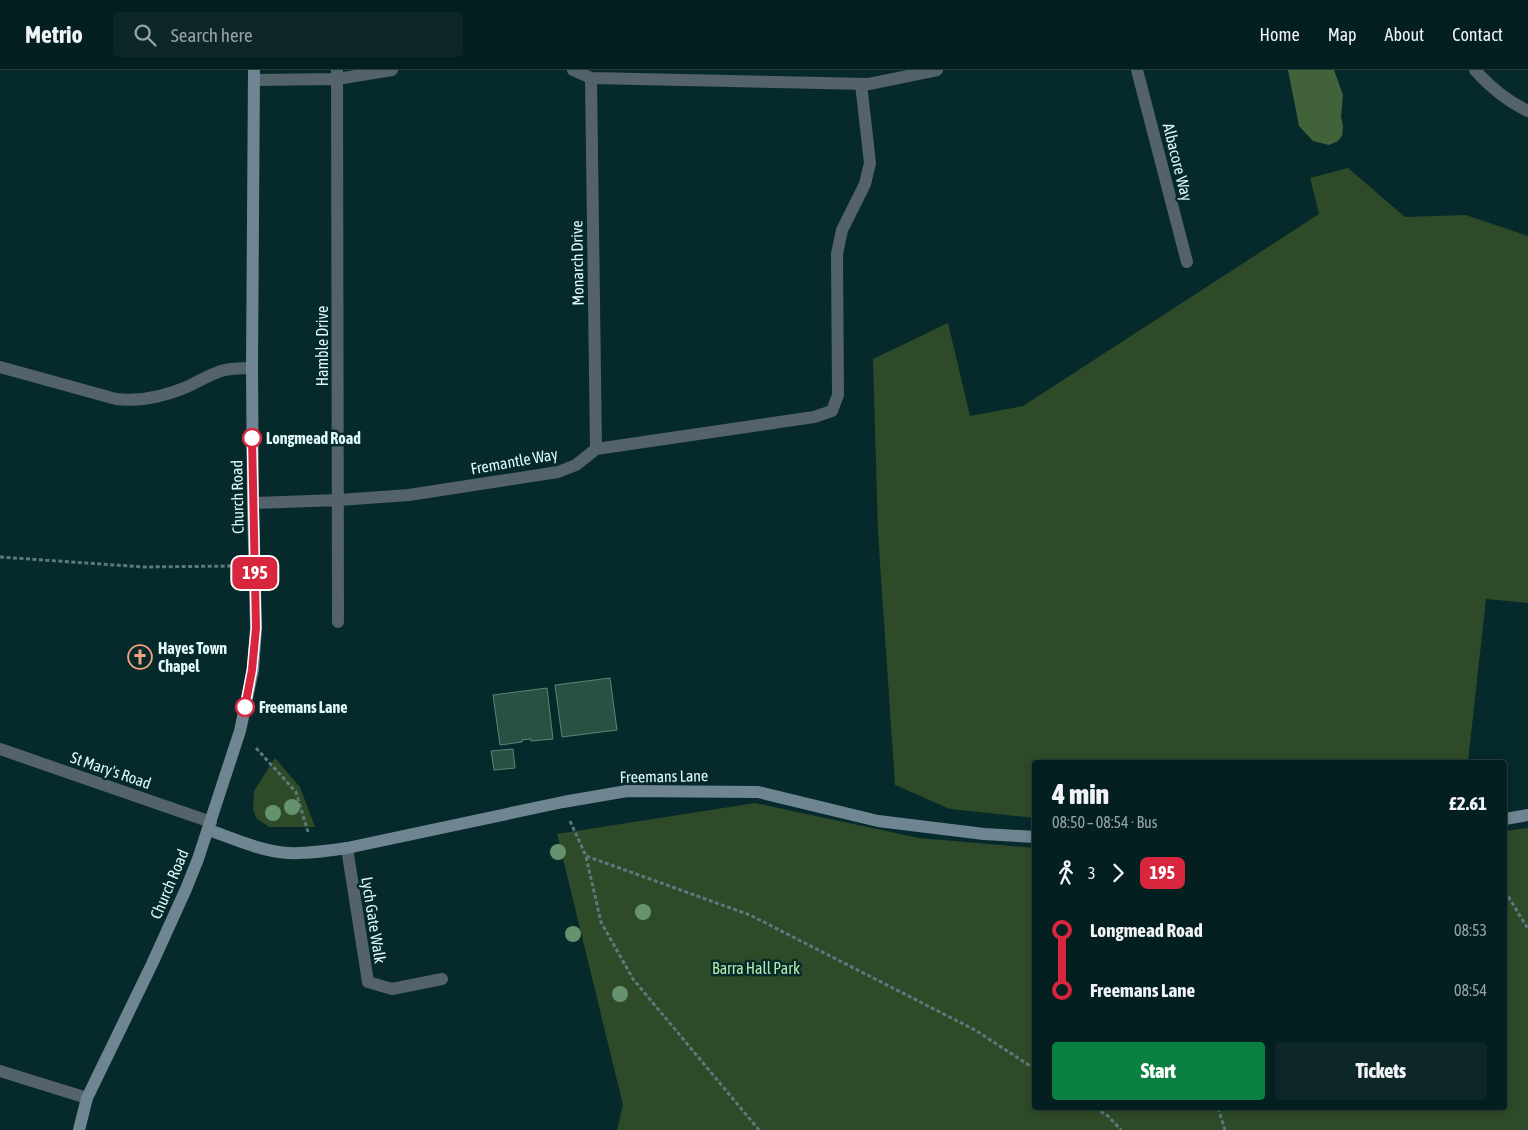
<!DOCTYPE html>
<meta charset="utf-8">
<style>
body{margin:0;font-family:"Asap Condensed",sans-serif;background:#0d2729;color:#f1f3f6;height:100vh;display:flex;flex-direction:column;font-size:19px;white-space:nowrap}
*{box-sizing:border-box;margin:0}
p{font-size:16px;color:#97a2a5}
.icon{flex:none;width:28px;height:28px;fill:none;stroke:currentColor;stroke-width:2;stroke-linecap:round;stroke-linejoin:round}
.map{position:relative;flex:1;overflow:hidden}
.side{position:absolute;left:1032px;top:690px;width:475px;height:350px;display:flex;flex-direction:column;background:#041f20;border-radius:5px;box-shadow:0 2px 8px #0003,0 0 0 1px #253d3e}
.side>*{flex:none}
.badge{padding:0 10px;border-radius:8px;font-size:18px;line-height:32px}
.map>.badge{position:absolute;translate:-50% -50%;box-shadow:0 0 0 2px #fff}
.legs{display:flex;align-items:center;gap:8px;height:55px;padding:0 20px;font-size:16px}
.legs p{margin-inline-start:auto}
.summary{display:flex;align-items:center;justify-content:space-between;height:85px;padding:0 20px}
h1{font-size:28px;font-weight:800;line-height:38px}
.button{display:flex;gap:10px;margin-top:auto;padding:10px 20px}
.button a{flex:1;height:58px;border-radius:5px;background:#0b8043;color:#fff;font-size:20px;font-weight:800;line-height:58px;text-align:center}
.button a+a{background:#0d2729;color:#f1f3f6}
ul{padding:0 20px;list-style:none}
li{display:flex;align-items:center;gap:18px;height:60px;font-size:19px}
li i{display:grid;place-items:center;width:8px;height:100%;margin:0 6px;background:currentColor}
li i::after{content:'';width:12px;height:12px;margin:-6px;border:4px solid;border-radius:50%;background:#041f20}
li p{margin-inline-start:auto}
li:first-child i{background:linear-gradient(#0000 50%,currentColor 0)}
li:last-child i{background:linear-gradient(currentColor 50%,#0000 0)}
header{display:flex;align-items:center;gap:30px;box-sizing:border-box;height:70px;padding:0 25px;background:#041f20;border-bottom:1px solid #253d3e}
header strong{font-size:24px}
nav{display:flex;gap:28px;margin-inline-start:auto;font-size:18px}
.search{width:350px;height:45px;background:#0d2729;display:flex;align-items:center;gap:12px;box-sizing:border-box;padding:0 18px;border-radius:5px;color:#97a2a5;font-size:19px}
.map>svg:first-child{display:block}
</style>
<header>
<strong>Metrio</strong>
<div class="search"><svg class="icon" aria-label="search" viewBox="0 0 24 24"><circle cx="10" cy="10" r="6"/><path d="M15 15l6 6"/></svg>Search here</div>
<nav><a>Home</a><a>Map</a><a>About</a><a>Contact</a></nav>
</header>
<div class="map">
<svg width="1528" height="1060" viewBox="0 0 1528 1060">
<rect width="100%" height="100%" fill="#06292b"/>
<path fill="#2f4a28" d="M1348 98 1405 147 1466 145 1528 166V533L1486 529 1468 692H1035V748L950 739 895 715 878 463 873 289 948 253 970 346 1023 336 1319 144 1310 108Z
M275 688 300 717 315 757H269L257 749 253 740 254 721Z
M755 733 919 768 1035 778V1038H1505V761L1528 758V1060H617L623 1035 557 764Z"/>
<path fill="#42633a" d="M1288 0H1334L1343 25 1341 46 1343 56 1342 66 1338 71 1329 75 1313 71 1299 56Z"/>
<path fill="#2a4f43" stroke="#5d8376" d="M610 608 617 660 562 667 555 615Z
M547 618 553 669 531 671V669L522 670V672L500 675 493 625Z
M513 679 515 698 494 700 491 681Z"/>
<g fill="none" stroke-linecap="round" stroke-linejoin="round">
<path stroke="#5c7a7c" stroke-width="3" stroke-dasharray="4 2.5" stroke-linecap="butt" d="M0 487 144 497 234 496
M256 678 296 722 308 762
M570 751 586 786 750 845 975 960 1035 999
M586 787 601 852 633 909 759 1060
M1505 821 1528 859
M1095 1038 1108 1046 1121 1060
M1218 1038 1225 1060"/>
<path stroke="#54626a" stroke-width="12" d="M337 0 338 552
M573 0 591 8 869 14 937 0
M1137 0 1187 192
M1475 0C1490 17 1507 31 1528 41
M591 8 596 379
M254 10 337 9 392 0
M0 297 116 329C141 332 166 326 189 316 199 311 209 305 221 301 231 298 241 298 252 298
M253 433 339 430 409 425 558 402 576 395 596 379 814 347 832 341 838 325 837 184 842 160 865 114 870 93 861 14
M0 679 211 752
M347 778 368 912 392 919 442 909
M0 1001 87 1028"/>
<path stroke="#6f8592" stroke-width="12" d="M1505 749 1528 745
M209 760C234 769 261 781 288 783 307 784 327 781 347 778L563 732 627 721 758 722 878 751 984 764 1035 767
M79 1060 87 1028 152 894 186 819 198 789 240 661 253 600 256 558 253 433 252 298 254 0"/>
</g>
<g fill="#66936f">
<circle cx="292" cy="737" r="8"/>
<circle cx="273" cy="743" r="8"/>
<circle cx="558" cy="782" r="8"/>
<circle cx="643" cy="842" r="8"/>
<circle cx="573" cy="864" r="8"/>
<circle cx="620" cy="924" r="8"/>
</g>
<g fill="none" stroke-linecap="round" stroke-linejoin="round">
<g stroke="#fff" stroke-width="11">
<path id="line-1" d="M245 637 252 600 256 558 252 368"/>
</g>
<use href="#line-1" stroke="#d7263d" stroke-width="8"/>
</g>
<defs>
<g id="church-ring" transform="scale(1.25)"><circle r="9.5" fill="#06292b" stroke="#f1a17c" stroke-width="1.5"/><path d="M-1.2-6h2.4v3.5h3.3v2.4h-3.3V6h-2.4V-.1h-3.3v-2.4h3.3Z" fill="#f1a17c"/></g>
</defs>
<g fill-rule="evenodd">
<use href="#church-ring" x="140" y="587"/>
</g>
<g fill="#fff" stroke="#d7263d" stroke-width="2.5">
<circle cx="252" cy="368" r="9"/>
<circle cx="245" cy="637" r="9"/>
</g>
<g text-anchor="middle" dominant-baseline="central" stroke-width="5" stroke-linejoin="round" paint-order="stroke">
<g font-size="16" fill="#e0f7f8" stroke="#06292b">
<text transform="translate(1178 92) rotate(76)">Albacore Way</text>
<text transform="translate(577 193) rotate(-91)">Monarch Drive</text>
<text transform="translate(322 276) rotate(-90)">Hamble Drive</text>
<text transform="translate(514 391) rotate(-10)">Fremantle Way</text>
<text transform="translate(237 427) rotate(-91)">Church Road</text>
<text transform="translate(111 700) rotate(19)">St Mary's Road</text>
<text transform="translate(664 706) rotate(-1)">Freemans Lane</text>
<text transform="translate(169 814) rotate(-67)">Church Road</text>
<text transform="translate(374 850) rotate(81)">Lych Gate Walk</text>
</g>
<g font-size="16" font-weight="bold" fill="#e0f7f8" stroke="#06292b" text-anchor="start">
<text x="266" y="368">Longmead Road</text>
<text x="259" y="637">Freemans Lane</text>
</g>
<g font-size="16" font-weight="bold" fill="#e0f7f8" stroke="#06292b" text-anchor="start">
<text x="158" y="578">Hayes Town<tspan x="158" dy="18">Chapel</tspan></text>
</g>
<g font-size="16" fill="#b5eaa7" stroke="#06292b">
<text x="756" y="898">Barra Hall Park</text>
</g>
</g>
</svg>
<b class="badge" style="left:255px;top:503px;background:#d7263d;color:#fff">195</b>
<section class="side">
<div class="summary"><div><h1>4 min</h1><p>08:50 – 08:54 · Bus</p></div><b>£2.61</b></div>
<div class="legs"><svg class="icon" aria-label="walk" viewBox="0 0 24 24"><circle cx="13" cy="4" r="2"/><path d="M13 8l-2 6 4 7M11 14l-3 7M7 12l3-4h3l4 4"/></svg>3<svg class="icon" aria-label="forward" viewBox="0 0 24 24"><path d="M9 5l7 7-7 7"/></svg><b class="badge" style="background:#d7263d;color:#fff">195</b></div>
<ul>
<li><i style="color:#d7263d"></i><b>Longmead Road</b><p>08:53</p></li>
<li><i style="color:#d7263d"></i><b>Freemans Lane</b><p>08:54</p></li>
</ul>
<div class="button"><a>Start</a><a>Tickets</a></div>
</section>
</div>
